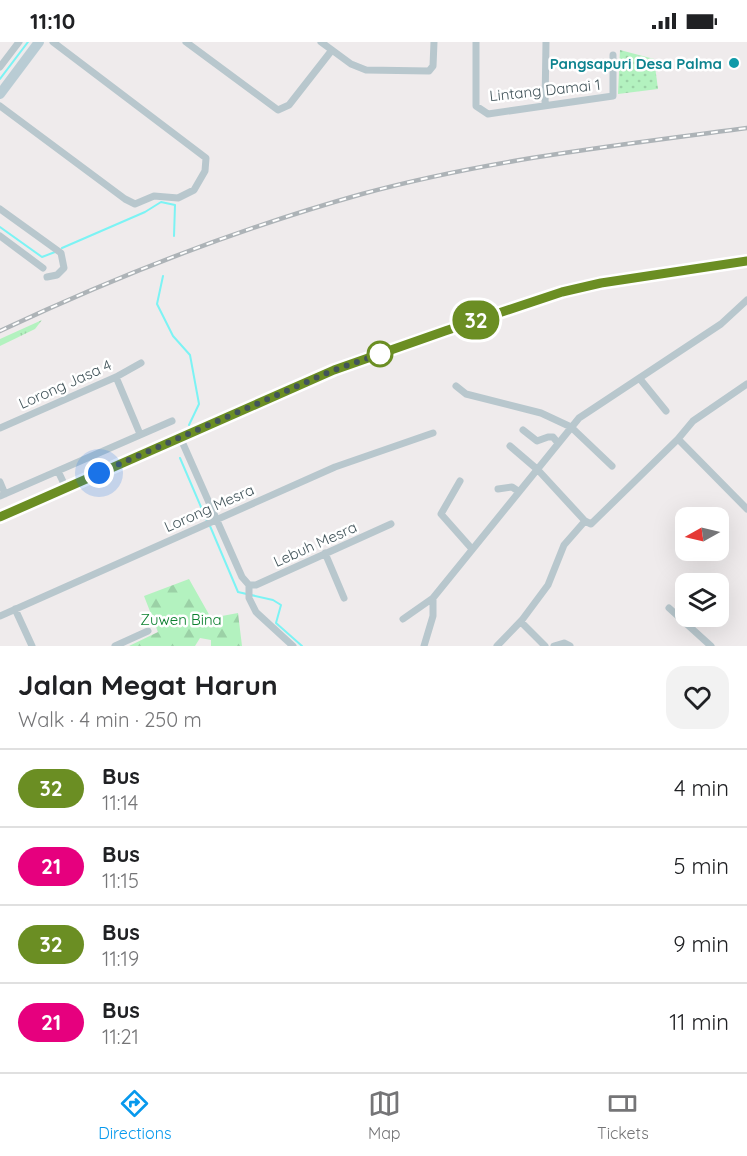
<!DOCTYPE html>
<meta charset="utf-8">
<style>
body{margin:0;font-family:Quicksand,sans-serif;background:#f2f2f2;color:#202124;height:100vh;display:flex;flex-direction:column;font-size:22px;white-space:nowrap}
*{box-sizing:border-box;margin:0}
p{font-size:20px;color:#757577}
.icon{flex:none;width:33px;height:33px;fill:none;stroke:currentColor;stroke-width:2;stroke-linecap:round;stroke-linejoin:round}
.map{position:relative;height:604px;overflow:hidden}
.side{display:flex;flex-direction:column;background:#fff;flex:1}
.side>*{flex:none}
.badge{padding:0 12px;border-radius:20px;font-size:21px;line-height:39px}
.needle{width:39px;rotate:262deg}
.tools{position:absolute;left:675px;top:465px;display:grid;gap:12px}
.tools a{display:grid;place-items:center;width:54px;height:54px;border-radius:12px;background:#fff;box-shadow:0 6px 24px #0002;font-size:30px}
.you{position:absolute;width:30px;height:30px;margin:-15px;border:4px solid #fff;border-radius:50%;background:#1a73e8;box-shadow:0 0 0 9px #1a73e833}
.map>.badge{position:absolute;translate:-50% -50%;box-shadow:0 0 0 3px #fff}
.round{display:grid;place-items:center;flex:none;width:63px;height:63px;border-radius:18px;background:#f2f2f2}
.overview{display:flex;align-items:center;justify-content:space-between;height:102px;padding:0 18px}
h1{font-size:28px;font-weight:700;line-height:45px}
ul{padding:0;list-style:none}
li{display:flex;align-items:center;gap:18px;height:78px;padding:0 18px;border-top:2px solid #e0e0e0}
li div{flex:1}
li b{display:block;font-size:22px}
li em{font-style:normal}
li .badge{min-width:66px;font-weight:700;text-align:center}
.status{display:flex;justify-content:space-between;align-items:center;height:42px;padding:0 30px;background:#fff;direction:ltr}
.status svg{height:16px;fill:currentColor}
.dock{display:flex;justify-content:space-around;align-items:center;height:84px;border-top:2px solid #e0e0e0;background:#fff;font-size:16px;color:#757577}
.dock a{display:grid;justify-items:center;gap:3px}
.dock .on{color:#0799ed}
.map>svg:first-child{display:block}
</style>
<div class="status"><b>11:10</b><svg viewBox="0 0 49 12"><path d="M0 12V9h3v3zM5 12V6h3v6zM10 12V3h3v9zM15 12V0h3v12zM26 1h20v11H26zM47 4h2v5h-2z"/></svg></div>
<div class="map">
<svg width="747" height="604" viewBox="0 0 747 604">
<defs>
<pattern id="grass-tufts" width="24" height="20" patternUnits="userSpaceOnUse" patternTransform="scale(1.5)"><rect width="24" height="20" fill="#b3f2bf"/><path d="M3 7l-1-3M5 7V3M7 7l1-3M15 17l-1-3M17 17v-4M19 17l1-3" fill="none" stroke="#9bd1a6"/></pattern>
<pattern id="forest-firs" width="22" height="20" patternUnits="userSpaceOnUse" patternTransform="scale(1.5)"><rect width="22" height="20" fill="#b3f2bf"/><path d="M5 1l3.5 6h-7zM16 11l3.5 6h-7z" fill="#9bd1a6"/></pattern>
<pattern id="park-dots" width="8" height="8" patternUnits="userSpaceOnUse" patternTransform="scale(1.5)"><rect width="8" height="8" fill="#b3f2bf"/><path d="M2 2h.1M6 6h.1" fill="none" stroke="#9bd1a6" stroke-width="1.8" stroke-linecap="round"/></pattern>
</defs>
<rect width="100%" height="100%" fill="#efebec"/>
<path fill="url(#grass-tufts)" d="M42 278 35 287 0 304V297Z"/>
<path fill="url(#forest-firs)" d="M189 537 211 576 238 571 242 604H211V598L200 596 195 604H129L158 590 144 554Z"/>
<path fill="url(#park-dots)" d="M620 8 654 17 658 47 618 52Z"/>
<g fill="none" stroke-linecap="round" stroke-linejoin="round">
<path stroke="#7cf3f4" stroke-width="2" d="M0 37 28 0
M0 185 42 215 55 210
M62 206 145 170 161 160 175 163 174 194
M163 234 157 262 173 294 190 313 199 362 189 383
M180 416 207 479
M210 484 238 550 273 558 281 563 276 581 302 604"/>
<path stroke="#b8c7cd" stroke-width="7" d="M186 0 278 68 289 63 332 8
M321 0 351 22 366 28 429 29 433 24 434 0
M476 0V64L488 72 613 54V13
M0 25 19 0
M545 63 546 0
M0 64 125 157 135 162 154 154 178 156 194 148 205 129 206 116 53 0
M0 167 61 211 64 226 57 233 47 235
M0 194 43 226
M116 335 140 392
M640 337 666 369
M456 344 466 352 541 371 571 385 612 424
M0 386 116 335 141 321
M523 388 537 399 548 395H553L558 401
M180 395 242 535 249 543V556L256 570 293 604
M678 397 747 467
M510 404 538 428 585 479 591 482 678 397 693 379 747 342
M58 429 66 446
M460 439 441 472 472 507
M0 440 5 452
M498 447 512 445 518 449
M0 454 172 379
M325 511 344 556
M249 543H256L391 482
M669 566 711 604
M15 567 32 604
M0 574 335 425 433 391
M403 577 433 556
M521 580 545 604
M115 604 148 589
M424 604 433 574V556L579 376 721 282 747 258
M497 604 522 578 548 543 564 503 585 479
M554 604 564 601 570 604"/>
<path stroke="#b8c7cd" stroke-width="9" d="M0 475 334 328 445 289 562 250 601 241 747 219"/>
<path stroke="#b9ccd4" stroke-width="10" d="M0 52 39 0"/>
<g stroke="#adb3b7" stroke-width="4.5">
<path id="rail" d="M0 289C117 234 237 187 362 152 487 118 618 103 747 86"/>
</g>
<use href="#rail" stroke="#fff" stroke-width="2" stroke-dasharray="7" stroke-linecap="butt"/>
</g>
<g fill="none" stroke-linecap="round" stroke-linejoin="round">
<g stroke="#fff" stroke-width="14">
<path id="line" d="M0 475 334 328 445 289 562 250 601 241 747 219"/>
</g>
<use href="#line" stroke="#6b8e23" stroke-width="9"/>
<path stroke="#42545a" stroke-width="6" stroke-dasharray="0 10.8" d="M99 431 334 328 380 312"/>
</g>
<circle fill="#0f9aa8" stroke="#fff" stroke-width="2" cx="734" cy="21" r="6"/>
<circle fill="#fff" stroke="#6b8e23" stroke-width="3" cx="380" cy="312" r="12"/>
<g text-anchor="middle" dominant-baseline="central" stroke-width="5" stroke-linejoin="round" paint-order="stroke">
<g font-size="15" font-weight="bold" fill="#0d838f" stroke="#fff" text-anchor="end">
<text x="722" y="21">Pangsapuri Desa Palma</text>
</g>
<g font-size="15" fill="#42545a" stroke="#fff">
<text transform="translate(545 48) rotate(-6)">Lintang Damai 1</text>
<text transform="translate(65 342) rotate(-24)">Lorong Jasa 4</text>
<text transform="translate(209 466) rotate(-24)">Lorong Mesra</text>
<text transform="translate(315 502) rotate(-24)">Lebuh Mesra</text>
</g>
<g font-size="15" fill="#0d8130" stroke="#fff">
<text x="181" y="577">Zuwen Bina</text>
</g>
</g>
</svg>
<div class="tools">
<a><svg class="needle" viewBox="-14 -14 28 28"><path d="M0-13l5 13h-10z" fill="#e53935"/><path d="M0 13l5-13h-10z" fill="#757577"/></svg></a>
<a><svg class="icon" aria-label="layers" viewBox="0 0 24 24"><path d="M12 4l9 5-9 5-9-5zM3 14l9 5 9-5"/></svg></a>
</div>
<div class="you" style="left:99px;top:431px"></div>
<b class="badge" style="left:476px;top:278px;background:#6b8e23;color:#fff">32</b>
</div>
<section class="side">
<div class="overview"><div><h1>Jalan Megat Harun</h1><p>Walk · 4 min · 250 m</p></div><a class="round"><svg class="icon" aria-label="heart" viewBox="0 0 24 24"><path d="M12 20l-8-8c-3-5 5-10 8-4 3-6 11-1 8 4z"/></svg></a></div>
<ul>
<li><span class="badge" style="background:#6b8e23;color:#fff">32</span><div><b>Bus</b><p>11:14</p></div><em>4 min</em></li>
<li><span class="badge" style="background:#e6007e;color:#fff">21</span><div><b>Bus</b><p>11:15</p></div><em>5 min</em></li>
<li><span class="badge" style="background:#6b8e23;color:#fff">32</span><div><b>Bus</b><p>11:19</p></div><em>9 min</em></li>
<li><span class="badge" style="background:#e6007e;color:#fff">21</span><div><b>Bus</b><p>11:21</p></div><em>11 min</em></li>
</ul>
</section>
<nav class="dock">
<a class="on"><svg class="icon" aria-label="directions" viewBox="0 0 24 24"><path d="M12 3l9 9-9 9-9-9zM9 14v-3h6M13 9l2 2-2 2"/></svg>Directions</a>
<a><svg class="icon" aria-label="map" viewBox="0 0 24 24"><path d="M3 6l6-2 6 2 6-2v14l-6 2-6-2-6 2zM9 4v14M15 6v14"/></svg>Map</a>
<a><svg class="icon" aria-label="tickets" viewBox="0 0 24 24"><path d="M3 7h18v10H3zM15 7v10"/></svg>Tickets</a>
</nav>
